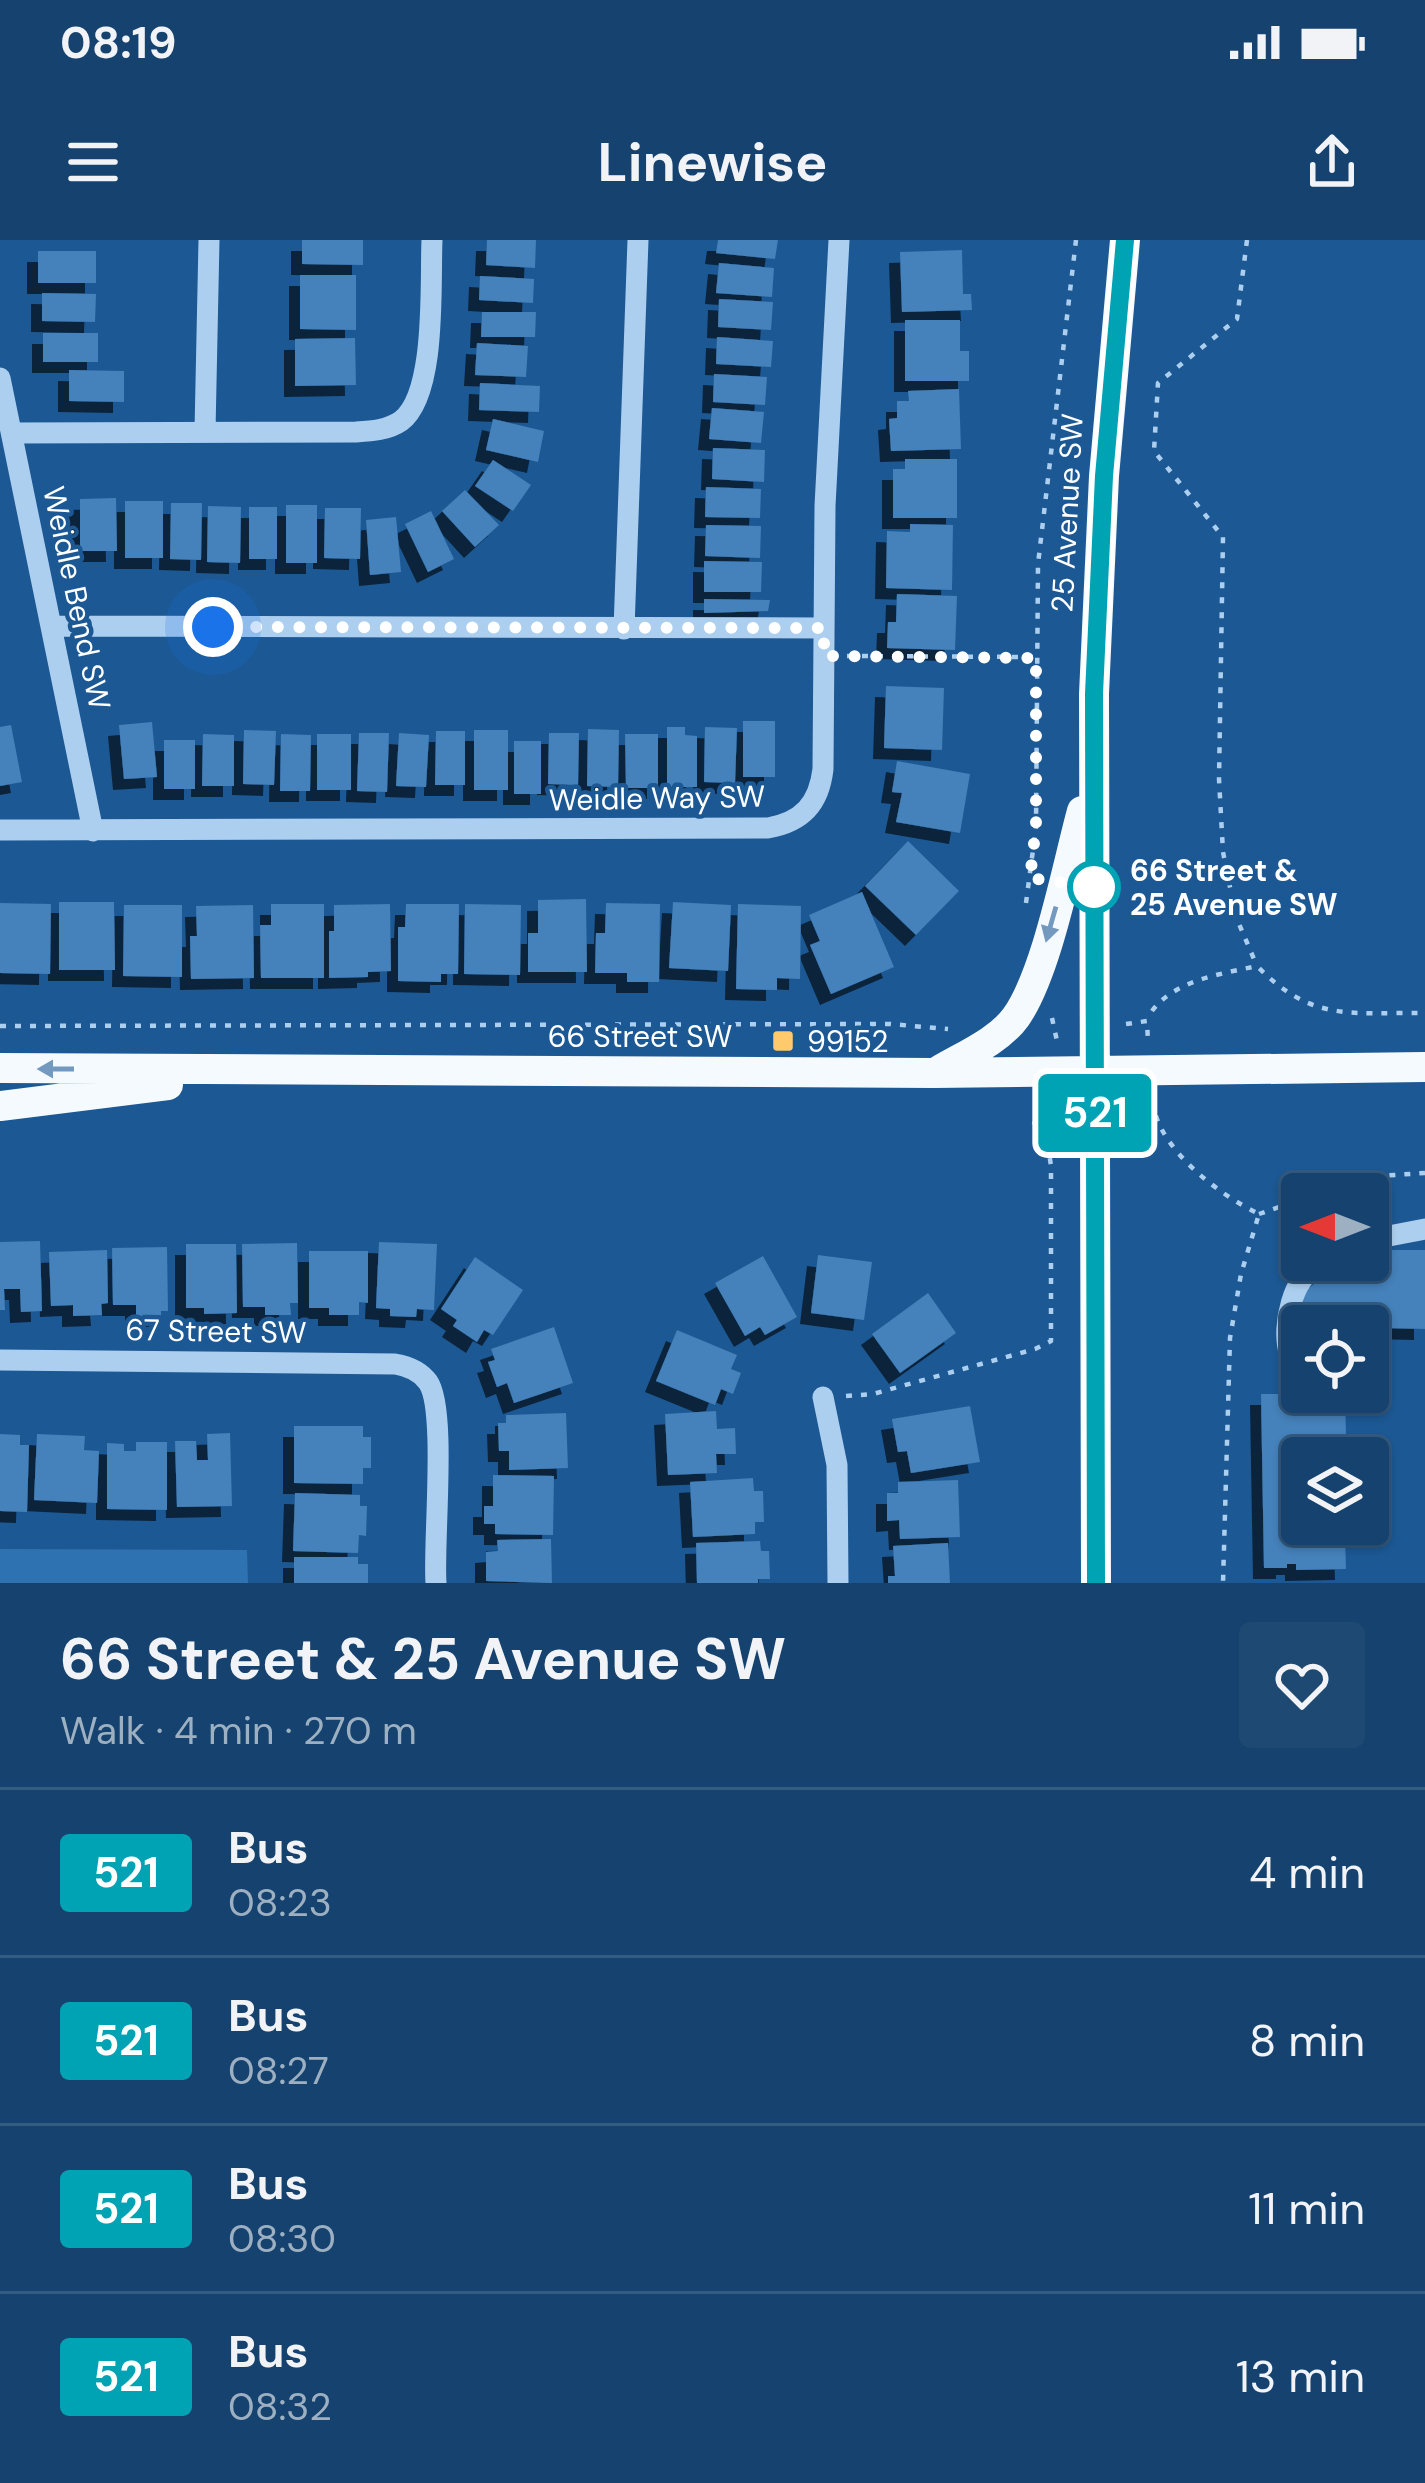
<!DOCTYPE html>
<meta charset="utf-8">
<style>
body{margin:0;font-family:"DM Sans",sans-serif;background:#1e4973;color:#f1f3f6;height:100vh;display:flex;flex-direction:column;font-size:45px;white-space:nowrap}
*{box-sizing:border-box;margin:0}
p{font-size:39px;color:#9db0c2}
.icon{flex:none;width:66px;height:66px;fill:none;stroke:currentColor;stroke-width:2;stroke-linecap:round;stroke-linejoin:round}
.map{position:relative;height:1343px;overflow:hidden}
.side{display:flex;flex-direction:column;background:#15426e;flex:1}
.side>*{flex:none}
.badge{padding:0 24px;border-radius:9px;font-size:42px;line-height:78px}
.needle{width:78px;rotate:270deg}
.buttons{position:absolute;left:1281px;top:933px;display:grid;gap:24px}
.buttons a{display:grid;place-items:center;width:108px;height:108px;border-radius:12px;background:#15426e;box-shadow:0 3px 9px #0004,0 0 0 3px #345b81;font-size:60px}
.you{position:absolute;width:60px;height:60px;margin:-30px;border:9px solid #fff;border-radius:50%;background:#1a73e8;box-shadow:0 0 0 18px #1a73e833}
.map>.badge{position:absolute;translate:-50% -50%;box-shadow:0 0 0 6px #fff}
.round{display:grid;place-items:center;flex:none;width:126px;height:126px;border-radius:12px;background:#1e4973}
.headline{display:flex;align-items:center;justify-content:space-between;height:204px;padding:0 60px}
h1{font-size:57px;font-weight:700;line-height:90px}
ul{padding:0;list-style:none}
li{display:flex;align-items:center;gap:36px;height:168px;padding:0 60px;border-top:3px solid #345b81}
li div{flex:1}
li b{display:block;font-size:45px}
li em{font-style:normal}
li .badge{min-width:132px;font-weight:700;text-align:center}
.status{display:flex;justify-content:space-between;align-items:center;height:84px;padding:0 60px;background:#15426e;direction:ltr}
.status svg{height:33px;fill:currentColor}
header{display:flex;justify-content:space-between;align-items:center;height:156px;padding:0 60px;background:#15426e;font-size:54px;font-weight:700}
.map>svg:first-child{display:block}
</style>
<div class="status"><b>08:19</b><svg viewBox="0 0 49 12"><path d="M0 12V9h3v3zM5 12V6h3v6zM10 12V3h3v9zM15 12V0h3v12zM26 1h20v11H26zM47 4h2v5h-2z"/></svg></div>
<header><svg class="icon" aria-label="menu" viewBox="0 0 24 24"><path d="M4 6h16M4 12h16M4 18h16"/></svg>Linewise<svg class="icon" aria-label="share" viewBox="0 0 24 24"><path d="M12 15V3M7 8l5-5 5 5M5 13v7h14v-7"/></svg></header>
<div class="map">
<svg width="1425" height="1343" viewBox="0 0 1425 1343">
<defs>
<filter id="shadow"><feDropShadow dx="-11" dy="11" stdDeviation="0" flood-color="#0009"/></filter>
</defs>
<rect width="100%" height="100%" fill="#1c5893"/>
<path fill="#2f72b1" d="M0 1309 247 1310 248 1343H0Z"/>
<path fill="#4481ba" filter="url(#shadow)" d="M302 0H363V25L302 24Z
M487 0H536L535 28 486 25Z
M718 0H778L775 19 716 13Z
M962 10 963 54H971L972 70 902 72 900 12Z
M38 11H96V43H38Z
M719 23 774 28 772 57 716 53Z
M300 35H356V90L300 89Z
M480 36 534 39 533 63 479 60Z
M42 53 96 54 95 82 42 81Z
M719 59 773 62 771 90 718 87Z
M482 72H536L535 97H481Z
M905 80H960V111H969V141H905Z
M43 93H98V122H43Z
M717 97 773 101 771 127 716 124Z
M355 98 356 145 295 146V99Z
M477 103 528 106 526 137 475 135Z
M69 130 124 131V162L69 161Z
M714 134 767 137 765 165 713 162Z
M480 143 540 146 539 172 479 170Z
M959 149 961 209 891 211 889 179 897 178V161H909L908 151Z
M712 168 764 172 761 203 709 199Z
M493 179 544 191 538 222 486 210Z
M713 208 765 210 764 242 712 239Z
M905 219H957V278H893V229H905Z
M493 220 531 245 513 271 475 246Z
M706 247 761 249 760 278 705 277Z
M465 250 499 285 475 307 442 271Z
M116 258 117 311H80V259Z
M125 261H163V318H125Z
M171 263H202L201 320 170 319Z
M286 265H317V323H286Z
M208 266 241 267 240 323 207 322Z
M249 267H277V319H249Z
M325 268H361L360 319 324 318Z
M431 271 454 319 428 332 405 284Z
M396 277 401 332 370 335 366 280Z
M910 284 953 285 952 350 886 348 887 291 910 292Z
M706 285 761 286 760 318 705 316Z
M704 321 762 322 761 352H704Z
M897 354 957 356 955 410 887 408 888 382H896Z
M704 359 770 360 768 371 704 373Z
M886 446 944 448 942 510 884 508Z
M743 481H775V537H743Z
M152 482 157 537 124 539 119 485Z
M11 485 22 542 0 546V487Z
M667 487H685V495L697 496V547H667Z
M705 487 737 488 735 543 704 542Z
M588 489 619 490 618 547 587 546Z
M244 490 276 491 274 545 243 544Z
M474 490H508V550H474Z
M436 491H465V545H435Z
M359 493H389L387 552 357 551Z
M399 493 429 495 426 547 396 546Z
M549 493H579L578 545 548 544Z
M203 494 234 495V546H202Z
M281 494 311 495 310 551H280Z
M317 494H351V550H317Z
M625 494H658V548H626Z
M164 500H195V549H164Z
M514 501H541V554H514Z
M897 521 970 534 960 593 896 582 902 553 892 552Z
M908 601 959 651 916 695 865 646Z
M862 652 894 727 831 754 810 705 820 701 809 675Z
M586 659 587 732H528V693H538V660Z
M59 662H114L115 730H59Z
M673 662 731 665 728 731 669 728Z
M0 663 51 664 50 734 0 733Z
M606 663 660 664 659 742H627V733H595L596 693H605Z
M271 664H324V738H261L260 685H271Z
M390 664 391 731 368 732V737L329 738V691H334V665Z
M406 664H459L458 734H441V742L398 741V687H405Z
M465 664 521 665 520 735 464 734Z
M738 664 801 666 800 739 777 738V750L736 749Z
M124 665H182V737L123 736Z
M253 665 254 738 191 739 190 696H197L196 666Z
M40 1001 42 1071 21 1072 20 1049H4L5 1070H0V1002Z
M379 1002 437 1004 434 1070 417 1069 416 1077 390 1076V1069L376 1068Z
M297 1003 298 1063H290L291 1075H265V1067H243L242 1004Z
M186 1004H236L237 1073 204 1074V1068H186Z
M167 1007 168 1071H161V1076H136V1065H113L112 1008Z
M107 1010 108 1063 101 1064 102 1075 73 1076V1065L51 1066 49 1012Z
M1368 1010H1425V1089L1303 1086V1052L1347 1020H1368Z
M309 1011H368V1063L359 1062V1075H329V1068H309Z
M818 1015 872 1022 864 1080 811 1073Z
M763 1016 797 1077 765 1095 760 1087 745 1096 715 1043Z
M475 1017 523 1050 493 1095 484 1090 477 1102 453 1086 457 1080 441 1069Z
M928 1053 956 1093 900 1133 872 1094Z
M554 1087 573 1143 514 1163 507 1143 497 1147 488 1122 495 1120 491 1109Z
M677 1090 737 1115 731 1129 741 1133 733 1154 721 1149 715 1165 656 1141Z
M1345 1152 1346 1195 1339 1196V1218H1302V1284H1334V1299L1345 1298 1346 1329 1296 1330V1324H1287V1328H1264L1261 1154H1287V1162L1296 1161V1153Z
M970 1166 980 1222 911 1233 907 1211 898 1212 892 1179Z
M716 1171 717 1189 735 1188 736 1214H716L717 1233 668 1235 665 1174Z
M566 1173 568 1228 509 1230V1211H499L498 1183H506V1175Z
M294 1186H363V1197H371V1228H363V1244L294 1243Z
M230 1193 232 1266 177 1267 175 1201H196L197 1220H208L207 1194Z
M0 1194 20 1195V1205H29L27 1272 0 1271Z
M37 1194 85 1196 84 1210 99 1211 97 1263 34 1260Z
M136 1202H167V1270L107 1269V1203L124 1204V1211H136Z
M493 1235 554 1236 553 1295 495 1294V1284H484V1266H493Z
M753 1238 754 1251H763L764 1282H755V1294L693 1297 690 1242Z
M958 1240 960 1297 900 1299 899 1280 887 1281V1253H898V1242Z
M295 1253 360 1255V1266H367L366 1296 359 1295 358 1313 293 1311Z
M551 1299 552 1343 486 1341V1312L498 1311 497 1300Z
M760 1301 761 1311H769L770 1339H758V1343H697L696 1303Z
M948 1303 950 1343H888V1336H895L893 1306Z
M294 1317H358V1324H368V1343H294Z"/>
<g fill="none" stroke-linecap="round" stroke-linejoin="round">
<path stroke="#adcfef" stroke-width="4.5" stroke-dasharray="6 9" stroke-linecap="butt" d="M1247 0 1237 79 1158 143 1154 211 1223 297 1219 539 1223 612 1236 677 1257 726
M847 416 1034 417
M1026 663 1036 587 1038 324 1076 0
M1152 771C1175 740 1221 734 1257 726 1313 783 1351 772 1425 773
M1052 778 1057 801
M1126 784 1147 781 1148 802
M0 786 890 784 948 789
M1153 861C1156 907 1219 955 1259 974L1241 1034 1230 1098 1223 1343
M1127 879 1151 878
M1037 882 1067 881
M1317 954 1378 936 1425 933
M1259 974 1302 959
M846 1156 873 1154 1035 1109 1051 1101V926L1048 906 1033 887 1043 859"/>
<path stroke="#adcfef" stroke-width="21" d="M0 138 93 591
M205 191 209 0
M12 193 356 192C372 191 388 190 401 181 437 154 430 43 432 0
M52 386 824 388
M624 389 638 0
M0 590 768 588C802 582 819 564 823 529L825 266 839 0
M1368 1000 1425 989
M0 1120 395 1124C407 1126 420 1131 428 1142 447 1169 433 1302 436 1343
M1302 1132C1278 1116 1286 1063 1301 1041 1306 1033 1315 1026 1322 1020
M823 1157 837 1225 838 1343"/>
<path stroke="#f5faff" stroke-width="30" d="M0 828 934 833 1425 827
M938 831C963 816 999 801 1016 777 1047 733 1067 626 1082 571
M0 866 168 845
M1096 1343 1094 454 1104 236 1125 0"/>
</g>
<defs><path id="oneway-solid" d="M-6-.8H1V-3.2L6.5 0L1 3.2V.8H-6Z" transform="scale(3)"/></defs>
<g fill="#7399be">
<use href="#oneway-solid" transform="translate(1051 684) rotate(106)"/>
<use href="#oneway-solid" transform="translate(56 829) rotate(-180)"/>
</g>
<g fill="none" stroke-linecap="round" stroke-linejoin="round">
<g stroke="#fff" stroke-width="27">
<path id="line" d="M1096 1343 1094 454 1104 236 1125 0"/>
</g>
<use href="#line" stroke="#00a3b4" stroke-width="18"/>
<path stroke="#fff" stroke-width="12" stroke-dasharray="0 21.6" d="M213 387 824 388V416L1036 418V586L1030 638 1094 647"/>
</g>
<circle fill="#fff" stroke="#00a3b4" stroke-width="6" cx="1094" cy="647" r="24"/>
<rect fill="#ffca6b" stroke="#1c5893" stroke-width="4.5" x="771" y="789" width="24" height="24" rx="6"/>
<g text-anchor="middle" dominant-baseline="central" stroke-width="9" stroke-linejoin="round" paint-order="stroke">
<g font-size="30" fill="#fff" stroke="#1c5893">
<text transform="translate(1067 273) rotate(-87)">25 Avenue SW</text>
<text transform="translate(77 358) rotate(78)">Weidle Bend SW</text>
<text transform="translate(657 558) rotate(-1)">Weidle Way SW</text>
<text x="640" y="796">66 Street SW</text>
<text transform="translate(216 1091) rotate(1)">67 Street SW</text>
</g>
<g font-size="30" font-weight="bold" fill="#fff" stroke="#1c5893" text-anchor="start">
<text x="1130" y="630">66 Street &amp;<tspan x="1130" dy="34">25 Avenue SW</tspan></text>
</g>
<g font-size="30" fill="#fff" stroke="#1c5893" text-anchor="start">
<text x="807" y="801">99152</text>
</g>
</g>
</svg>
<div class="buttons">
<a><svg class="needle" viewBox="-14 -14 28 28"><path d="M0-13l5 13h-10z" fill="#e53935"/><path d="M0 13l5-13h-10z" fill="#9db0c2"/></svg></a>
<a><svg class="icon" aria-label="locate" viewBox="0 0 24 24"><circle cx="12" cy="12" r="6"/><path d="M12 2v4M12 18v4M2 12h4M18 12h4"/></svg></a>
<a><svg class="icon" aria-label="layers" viewBox="0 0 24 24"><path d="M12 4l9 5-9 5-9-5zM3 14l9 5 9-5"/></svg></a>
</div>
<div class="you" style="left:213px;top:387px"></div>
<b class="badge" style="left:1095px;top:873px;background:#00a3b4;color:#fff">521</b>
</div>
<section class="side">
<div class="headline"><div><h1>66 Street &amp; 25 Avenue SW</h1><p>Walk · 4 min · 270 m</p></div><a class="round"><svg class="icon" aria-label="heart" viewBox="0 0 24 24"><path d="M12 20l-8-8c-3-5 5-10 8-4 3-6 11-1 8 4z"/></svg></a></div>
<ul>
<li><span class="badge" style="background:#00a3b4;color:#fff">521</span><div><b>Bus</b><p>08:23</p></div><em>4 min</em></li>
<li><span class="badge" style="background:#00a3b4;color:#fff">521</span><div><b>Bus</b><p>08:27</p></div><em>8 min</em></li>
<li><span class="badge" style="background:#00a3b4;color:#fff">521</span><div><b>Bus</b><p>08:30</p></div><em>11 min</em></li>
<li><span class="badge" style="background:#00a3b4;color:#fff">521</span><div><b>Bus</b><p>08:32</p></div><em>13 min</em></li>
</ul>
</section>
